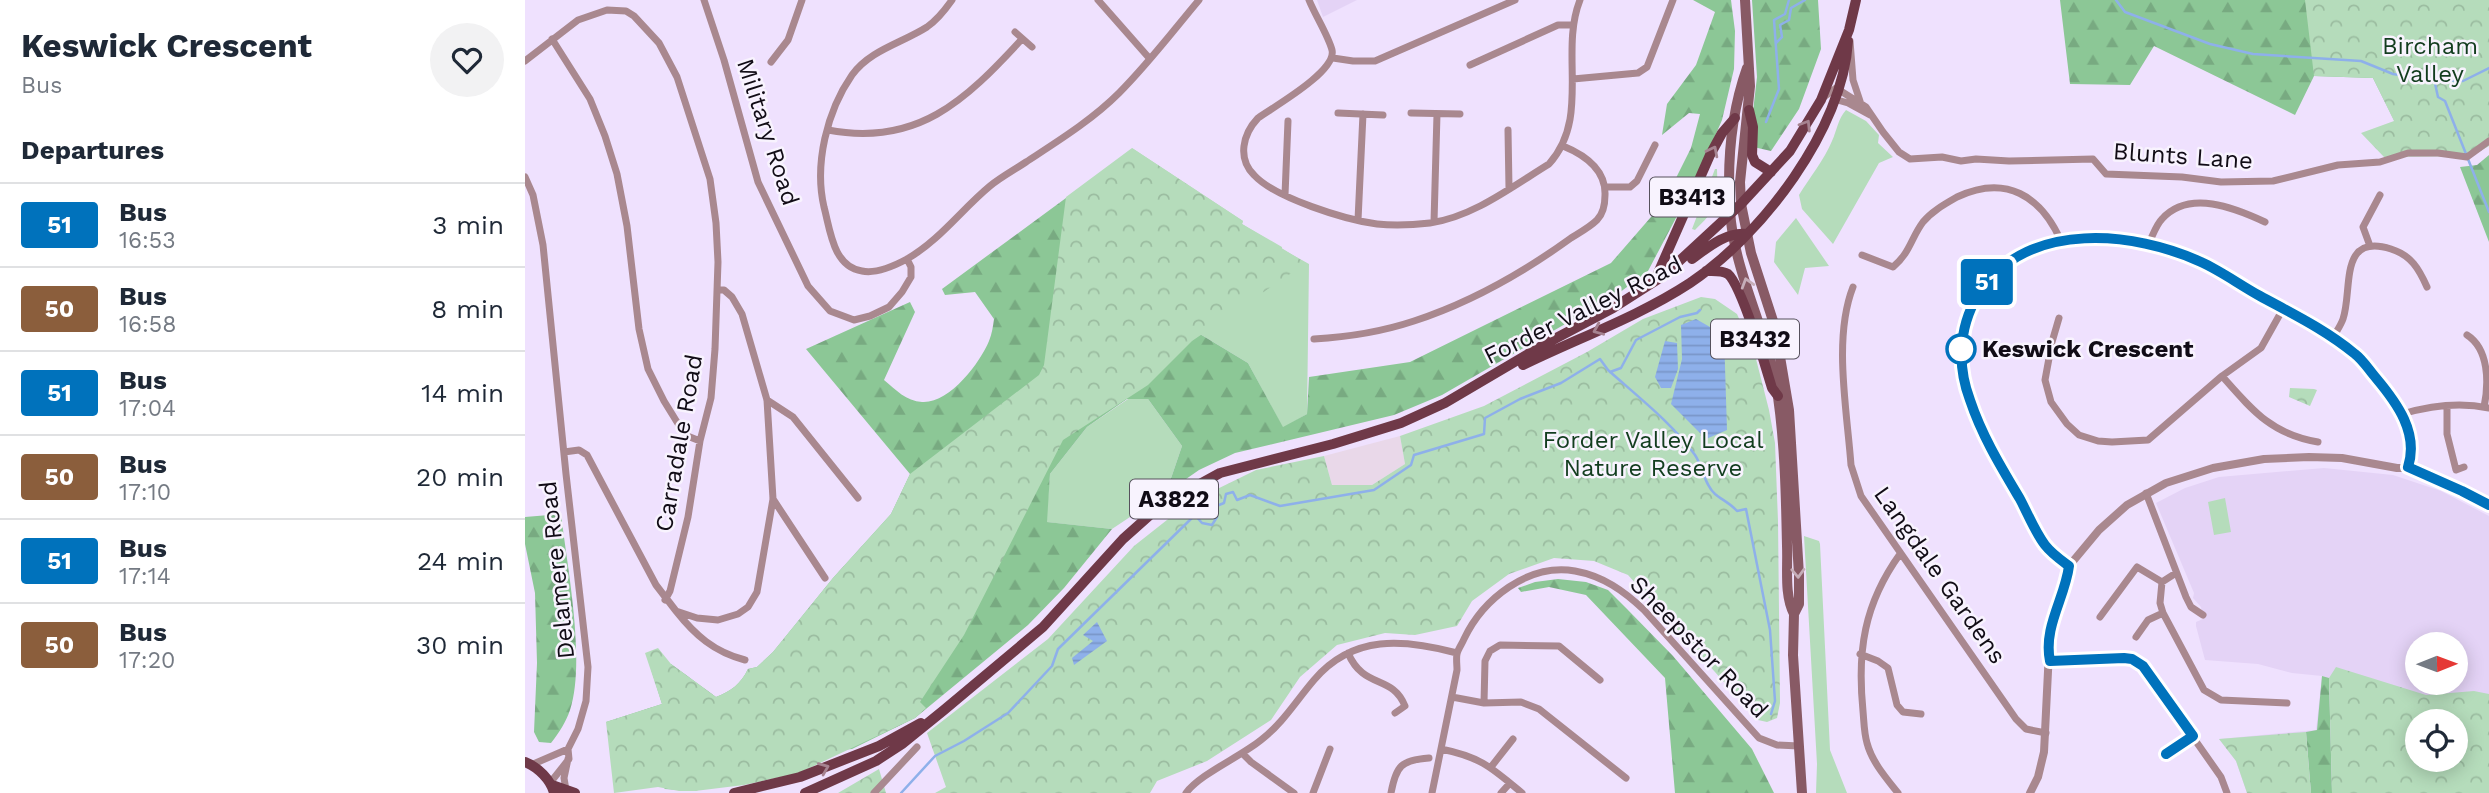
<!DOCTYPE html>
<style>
body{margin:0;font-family:"Work Sans",sans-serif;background:#f2f2f3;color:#1f2937;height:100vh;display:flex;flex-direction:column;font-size:26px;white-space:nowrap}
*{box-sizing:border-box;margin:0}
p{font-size:23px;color:#747a83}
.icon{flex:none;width:38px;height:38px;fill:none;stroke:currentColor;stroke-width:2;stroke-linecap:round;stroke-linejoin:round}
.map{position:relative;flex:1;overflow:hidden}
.panel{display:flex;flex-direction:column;background:#fff;width:525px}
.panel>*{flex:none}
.badge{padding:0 14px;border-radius:5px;font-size:24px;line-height:46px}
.needle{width:46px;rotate:89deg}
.tools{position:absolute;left:1880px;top:632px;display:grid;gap:14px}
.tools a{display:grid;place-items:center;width:63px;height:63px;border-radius:50%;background:#fff;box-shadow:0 4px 18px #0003;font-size:35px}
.map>.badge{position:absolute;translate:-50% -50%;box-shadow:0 0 0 4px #fff}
h2{padding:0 21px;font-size:26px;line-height:63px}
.round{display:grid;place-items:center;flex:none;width:74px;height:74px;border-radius:37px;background:#f2f2f3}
.head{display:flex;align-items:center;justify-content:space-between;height:119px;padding:0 21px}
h1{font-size:33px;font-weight:700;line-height:52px}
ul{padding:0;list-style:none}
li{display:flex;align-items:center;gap:21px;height:84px;padding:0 21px;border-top:2px solid #e0e1e3}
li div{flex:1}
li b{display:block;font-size:26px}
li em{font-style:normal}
li .badge{min-width:77px;font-weight:700;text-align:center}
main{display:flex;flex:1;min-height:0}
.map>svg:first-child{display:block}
</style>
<main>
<section class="panel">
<div class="head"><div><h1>Keswick Crescent</h1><p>Bus</p></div><a class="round"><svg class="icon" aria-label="heart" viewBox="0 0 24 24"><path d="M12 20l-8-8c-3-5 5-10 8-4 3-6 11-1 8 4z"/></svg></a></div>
<h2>Departures</h2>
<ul>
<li><span class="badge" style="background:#0072bc;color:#fff">51</span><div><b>Bus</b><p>16:53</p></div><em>3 min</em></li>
<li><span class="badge" style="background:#8b5e3c;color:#fff">50</span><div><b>Bus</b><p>16:58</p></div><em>8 min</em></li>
<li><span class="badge" style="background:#0072bc;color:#fff">51</span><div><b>Bus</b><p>17:04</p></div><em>14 min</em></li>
<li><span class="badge" style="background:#8b5e3c;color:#fff">50</span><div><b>Bus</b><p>17:10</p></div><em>20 min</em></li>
<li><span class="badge" style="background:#0072bc;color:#fff">51</span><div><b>Bus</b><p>17:14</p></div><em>24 min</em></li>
<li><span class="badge" style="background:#8b5e3c;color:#fff">50</span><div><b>Bus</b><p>17:20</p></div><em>30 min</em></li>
</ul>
</section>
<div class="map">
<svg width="1964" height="793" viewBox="0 0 1964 793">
<defs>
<pattern id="forest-firs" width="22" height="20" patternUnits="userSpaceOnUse" patternTransform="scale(1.75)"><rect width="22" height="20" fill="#8cc796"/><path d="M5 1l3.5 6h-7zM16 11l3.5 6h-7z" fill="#78aa81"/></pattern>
<pattern id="park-crowns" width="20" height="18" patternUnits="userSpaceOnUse" patternTransform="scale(1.75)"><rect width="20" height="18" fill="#b5dcbb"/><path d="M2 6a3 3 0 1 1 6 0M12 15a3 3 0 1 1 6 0" fill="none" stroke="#9bbca0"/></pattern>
<pattern id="water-rules" width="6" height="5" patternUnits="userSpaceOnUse" patternTransform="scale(1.75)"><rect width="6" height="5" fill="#8eb0ea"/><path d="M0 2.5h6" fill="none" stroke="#7996c8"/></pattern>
</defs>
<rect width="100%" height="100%" fill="#efe1fe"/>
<path fill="#e9d8e9" d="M875 436 880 464 847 485H807L799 456Z"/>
<path fill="#e4d3f6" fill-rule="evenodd" d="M792 0H832L798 17Z
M1799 468 1868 475 1916 491 1964 516V793H1722L1711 761 1694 739 1791 730 1797 676 1767 673 1733 664 1680 660 1671 626V622L1678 619 1676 607 1668 598 1669 593 1631 503 1660 488 1694 477ZM1892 644H1930V682H1892ZM1892 721H1930V760H1892Z"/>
<path fill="#b5dcbb" d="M1321 110 1341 121 1354 135 1353 143 1368 157 1354 163 1308 244 1277 209 1274 195C1285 177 1299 160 1307 141 1312 130 1313 119 1321 110Z
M607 148 718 221 717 224 757 247V249L784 264 782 414 758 428 723 363 665 328Z
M1190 169H1192C1193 202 1194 207 1170 230L1167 229Z
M1271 218 1304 266 1280 268 1273 295 1249 262 1251 242Z
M603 399H623L657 446 641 493 587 529 521 522 525 474 562 427Z
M1700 498 1706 532 1689 535 1683 502Z
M1279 536 1294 541 1295 544 1305 750 1322 793H1291L1292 764Z"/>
<path fill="url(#forest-firs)" d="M1168 0H1206L1210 31 1209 69 1197 120 1171 180 1123 271 1094 293 917 395 869 415 710 453 674 470 641 493 657 446 623 399H602L562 427 525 474 522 522 587 529 539 588 503 625 390 718 327 749 294 752 170 791 140 789 81 722 137 704 126 669 146 664 191 697C206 691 216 684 223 669L232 667 248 652 308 578 366 514 385 474 281 349 385 302 390 312 359 380C371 390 381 401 397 402 424 404 455 363 464 341 467 334 468 326 469 319L450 292 420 295 417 289 579 170 665 328 723 363 758 427 782 414 784 377 885 362 1086 263 1139 202 1166 148 1175 114 1164 113 1137 135 1142 104 1171 65 1190 12Z
M1227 0H1293L1296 49 1274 109 1246 151 1224 146 1232 77Z
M1535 0H1964L1870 122 1848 78 1789 76 1770 115 1629 46 1605 85 1545 84Z
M1964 155V242L1935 167 1952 165Z
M36 514C42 566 61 661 45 710 41 722 34 733 26 743L14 742 9 732 12 663 10 593 0 544V517Z
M1033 579 1061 582 1083 590 1102 609 1148 656 1227 749 1249 793H1150L1140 678 1061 595 1024 587 996 592 993 588 1010 582Z
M1797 676 1804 678 1807 793H1786L1781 732 1792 730Z"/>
<path fill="url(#park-crowns)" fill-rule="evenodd" d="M1780 0H1964V146L1947 156 1859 157 1836 133 1869 121 1848 78 1789 76Z
M607 148 718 221 717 224 781 263 667 341 623 385 538 440 439 635 395 702 401 708 390 718 274 773 219 785 170 791H154L133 787 89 793 81 722 137 704 120 653 133 648 146 664 191 697C206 691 216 684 223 669L232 667 248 652 308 578 366 514 385 474 514 375 519 365 541 197Z
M1176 297 1190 299 1212 314 1230 355 1244 410 1250 443 1253 521 1255 703 1252 718 1242 722 1233 720 1103 575 1069 561 1029 558 984 574 947 601 932 626 890 635 860 633 812 645 775 677 746 720 682 761 632 781 625 793H410L421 787 402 733 523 639 609 546 647 516 684 493 731 470 799 456 807 485H847L880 464 875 436 959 406 1062 352 1118 319Z
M1765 388 1789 389 1792 390 1785 406 1764 397Z
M1811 667 1901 695 1949 691 1964 694V793H1807L1804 678ZM1892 721H1930V760H1892Z
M1781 732 1786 793H1722L1711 761 1694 739Z
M354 769 361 793H313Z"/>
<path fill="url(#water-rules)" d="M1171 319 1199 335 1202 430 1181 439 1146 404 1157 359 1156 325Z
M1140 341 1152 343 1153 369 1146 388H1136L1130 377Z
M572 622 582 641 549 665 547 658 568 641 558 635Z"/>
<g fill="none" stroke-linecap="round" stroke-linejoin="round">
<path stroke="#8eb0ea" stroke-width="2.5" d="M1591 0 1600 12 1685 44 1728 54 1836 61 1868 74 1900 79 1938 81 1964 68
M1251 43 1257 37 1255 25 1264 20 1266 8 1280 0
M1909 79 1913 97 1920 101 1964 212
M1241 122 1254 89 1249 20 1260 14 1264 0
M1085 372 1096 368 1111 340 1155 317 1172 313 1175 310
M376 793 410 756 439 741 483 713 527 666 533 649 670 515 677 523 687 525 692 517 689 507 699 503 701 494 708 492 712 500 725 495 755 506 849 490 886 465 889 455 959 434 960 418 995 399 1036 383 1075 359 1083 370C1112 396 1147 423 1170 455 1178 467 1179 484 1190 494 1197 500 1205 503 1212 511L1221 509 1245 630 1250 701 1246 714"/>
<path stroke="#a9888f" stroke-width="7" d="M179 0 199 60 233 182 283 286 305 311 329 320 345 316 364 307 377 292 386 277V267L382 259
M427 0C420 10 412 20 402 27 377 43 345 50 327 75 302 111 289 164 299 207 305 229 308 267 337 271 351 274 369 266 382 259 415 240 437 209 465 186 476 177 489 170 501 162 533 141 567 120 594 93 623 64 648 31 674 0
M573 0 625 59
M784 0C790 15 803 35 807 50 812 71 750 106 733 118 718 134 712 158 729 175 750 198 821 220 852 224 870 226 888 225 905 223 948 217 988 186 1024 164 1066 117 1034 53 1055 0
M490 32 507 47
M27 39 65 99 80 136 92 174 102 226 114 329 123 369 139 401 160 435 175 441
M1325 41 1328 80 1335 101
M808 58 828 61H850L990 0
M0 61 53 20 82 10 101 11 109 16 134 43 152 77 185 179 191 223 193 262 190 349 186 398 175 441 163 517 145 591 140 600
M246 62 263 40 277 0
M945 65 1033 25H1047
M1048 79 1113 73 1122 67 1148 0
M1299 97 1311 88 1341 107 1358 132 1374 152 1385 159 1417 157 1436 161 1451 159 1484 161 1568 159 1581 174 1657 177 1696 182 1748 181 1813 165 1855 162 1883 153H1913L1942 157 1964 141
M1309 99 1323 103 1345 115
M813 113 858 115
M886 113 935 114
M303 130C392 147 440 101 497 39
M983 130 984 188
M0 177 8 195 18 245 41 474 63 667 61 701 53 729 43 749 44 759 25 783
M1080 187H1105L1112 181 1130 145
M760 195 763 121
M833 220 838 114
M909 222 912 114
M1624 243C1628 235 1631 225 1637 219 1664 189 1710 208 1740 222
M1845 246 1838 227 1855 195
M1337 255 1368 267C1385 253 1386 238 1398 222 1407 211 1420 204 1432 197 1481 174 1516 196 1536 241
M1328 287C1308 338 1322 410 1326 465L1336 496 1491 719 1501 729 1521 733
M1534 318 1527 342 1520 380 1526 402 1542 424 1554 435 1573 441 1587 442 1623 440 1697 376 1736 348 1759 307
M1942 335C1964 349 1964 383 1959 407
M1808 338C1811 332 1816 325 1818 319 1828 290 1813 232 1866 249 1886 255 1894 269 1902 287
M789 339C824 337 856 332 889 321 944 303 999 272 1046 238 1054 233 1065 227 1072 220 1079 213 1080 204 1080 195 1081 169 1060 155 1038 146
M1697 376C1727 410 1746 434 1793 442
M242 400 268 417 333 498
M1922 407V434L1931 470 1939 467
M1877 414C1904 406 1936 402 1964 408
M39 452 54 450 62 455 131 585 151 611 172 618 193 620 213 614 223 607 232 592 248 499 242 400 217 314 207 297 199 290H192
M1621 493 1661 597 1666 607 1678 615
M248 499 300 578
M1544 566C1536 560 1527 554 1520 545 1510 532 1503 514 1495 499 1476 467 1457 436 1445 400 1431 363 1434 322 1457 289 1506 221 1608 231 1676 262 1697 271 1715 285 1735 296 1768 314 1800 330 1830 354 1838 360 1844 370 1851 378 1872 403 1894 433 1883 468
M1651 573 1637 582 1635 603 1638 613 1679 690 1696 700 1762 703
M151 611C170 635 189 652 220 660
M1575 617 1612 567 1637 582
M1611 637 1623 620 1638 613
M823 653C839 690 867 674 880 706L870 713
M1335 654 1353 661 1363 668 1372 705 1378 712 1396 714
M1526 661 1599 658 1607 659 1618 666 1696 777 1702 793
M927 697 959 703 996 702 1014 709 1101 778
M959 703 960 661 965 651 975 645 1034 646 1075 680
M916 749C956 757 967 768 997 793
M717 753 726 762 769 793
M6 765 43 749
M966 767 988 739
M41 790 39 778 43 759
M349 793 392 747
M661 793C675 774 715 757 736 740 758 723 771 701 789 680 828 634 879 639 932 653
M788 793 805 749
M866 793C871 766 876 760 904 758
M907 793 932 670C932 665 931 658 932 654 933 649 937 644 939 639 958 599 1003 563 1050 571 1078 576 1099 591 1119 610L1234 738 1252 745 1274 746
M976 793 985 783
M1373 793C1361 778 1347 762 1342 743 1339 733 1339 722 1338 711 1332 651 1339 604 1375 554"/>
<path stroke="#a9888f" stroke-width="8" d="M1505 793 1513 777 1519 752 1525 631 1544 566 1574 530 1602 505 1641 483 1688 468 1739 459 1784 457 1817 458 1872 468H1883L1937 490 1964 505"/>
<path stroke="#885a65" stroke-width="10" d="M1220 0 1225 86 1215 182 1216 204 1226 253 1250 327 1264 410 1274 575V604L1269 614 1268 655 1277 793
M1222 68C1206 113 1202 164 1205 211 1209 274 1244 333 1253 397 1260 446 1261 496 1262 546 1263 568 1259 595 1269 614"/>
<path stroke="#6f3948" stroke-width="10" d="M1224 110 1228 127 1227 155 1230 162 1246 172
M1167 259C1182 248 1202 231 1222 234
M1181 271C1187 271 1197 270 1203 274 1216 285 1241 367 1247 388L1253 396
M1130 280 1185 155 1197 133 1210 118
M998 365C1053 338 1113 317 1165 283 1237 235 1318 129 1323 41
M0 762C13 767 26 780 29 793
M27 785 50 793
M209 793 275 777 354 746 396 723
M280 793 351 761 377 744 419 710 518 627 598 539 635 506 695 473 808 444 876 423 920 403 1020 344 1088 308 1138 276 1216 204 1265 151 1296 100 1324 30 1331 0"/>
</g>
<defs><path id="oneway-chevron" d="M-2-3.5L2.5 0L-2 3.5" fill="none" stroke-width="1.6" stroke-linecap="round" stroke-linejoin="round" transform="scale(1.75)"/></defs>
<g stroke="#a68391">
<use href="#oneway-chevron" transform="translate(1281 125) rotate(-58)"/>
<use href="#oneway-chevron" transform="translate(1188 151) rotate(-63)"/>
<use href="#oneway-chevron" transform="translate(1073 330) rotate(157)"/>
<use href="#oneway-chevron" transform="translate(299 768) rotate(-22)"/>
</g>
<g stroke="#c6aeb9">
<use href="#oneway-chevron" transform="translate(1222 283) rotate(-107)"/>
<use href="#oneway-chevron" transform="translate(1273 573) rotate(88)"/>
</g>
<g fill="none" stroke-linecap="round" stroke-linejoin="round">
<g stroke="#fff" stroke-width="16">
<path id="line" d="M1641 754 1668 736 1618 666 1607 659 1599 658 1525 661C1518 627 1540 598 1544 566 1536 560 1527 554 1520 545 1510 532 1503 514 1495 499 1476 467 1457 436 1445 400 1431 363 1434 322 1457 289 1505 221 1609 231 1676 262 1696 271 1715 285 1735 296 1768 314 1801 330 1830 354 1838 360 1844 370 1851 378 1872 403 1894 433 1883 467L1937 491 1964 505"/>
</g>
<use href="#line" stroke="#0072bc" stroke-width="10"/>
</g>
<circle fill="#fff" stroke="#0072bc" stroke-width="3.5" cx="1436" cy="349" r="14"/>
<g text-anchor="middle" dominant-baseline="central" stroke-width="5" stroke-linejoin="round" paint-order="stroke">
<g fill="#f8f3fe" stroke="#56515c" stroke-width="2">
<rect x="1125" y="177.5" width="84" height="39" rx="5"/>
<rect x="1186" y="319.5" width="88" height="39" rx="5"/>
<rect x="605" y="479.5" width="88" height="39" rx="5"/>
</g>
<g font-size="23" font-weight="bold" fill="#110c16">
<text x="1167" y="197">B3413</text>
<text x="1230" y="339">B3432</text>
<text x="649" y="499">A3822</text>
</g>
<g font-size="24" fill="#123d1e" stroke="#f8f3fe">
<text x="1905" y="46">Bircham<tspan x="1905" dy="28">Valley</tspan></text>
<text x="1128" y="440">Forder Valley Local<tspan x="1128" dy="28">Nature Reserve</tspan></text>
</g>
<g font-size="24" fill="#110c16" stroke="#f8f3fe">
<text transform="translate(243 132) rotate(72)">Military Road</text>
<text transform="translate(1658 156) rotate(4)">Blunts Lane</text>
<text transform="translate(1058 310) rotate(-26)">Forder Valley Road</text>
<text transform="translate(154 443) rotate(-80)">Carradale Road</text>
<text transform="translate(32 570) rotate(-96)">Delamere Road</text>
<text transform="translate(1415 575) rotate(55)">Langdale Gardens</text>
<text transform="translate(1174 647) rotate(46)">Sheepstor Road</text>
</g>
<g font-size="24" font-weight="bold" fill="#110c16" stroke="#f8f3fe" text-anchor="start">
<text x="1457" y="349">Keswick Crescent</text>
</g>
</g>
</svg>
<div class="tools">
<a><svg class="needle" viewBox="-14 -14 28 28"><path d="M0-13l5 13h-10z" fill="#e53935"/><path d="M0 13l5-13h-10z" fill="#747a83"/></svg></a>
<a><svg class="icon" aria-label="locate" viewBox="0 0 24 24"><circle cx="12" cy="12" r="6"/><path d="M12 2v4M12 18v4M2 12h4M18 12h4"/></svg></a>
</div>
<b class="badge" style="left:1462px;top:282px;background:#0072bc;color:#fff">51</b>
</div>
</main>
